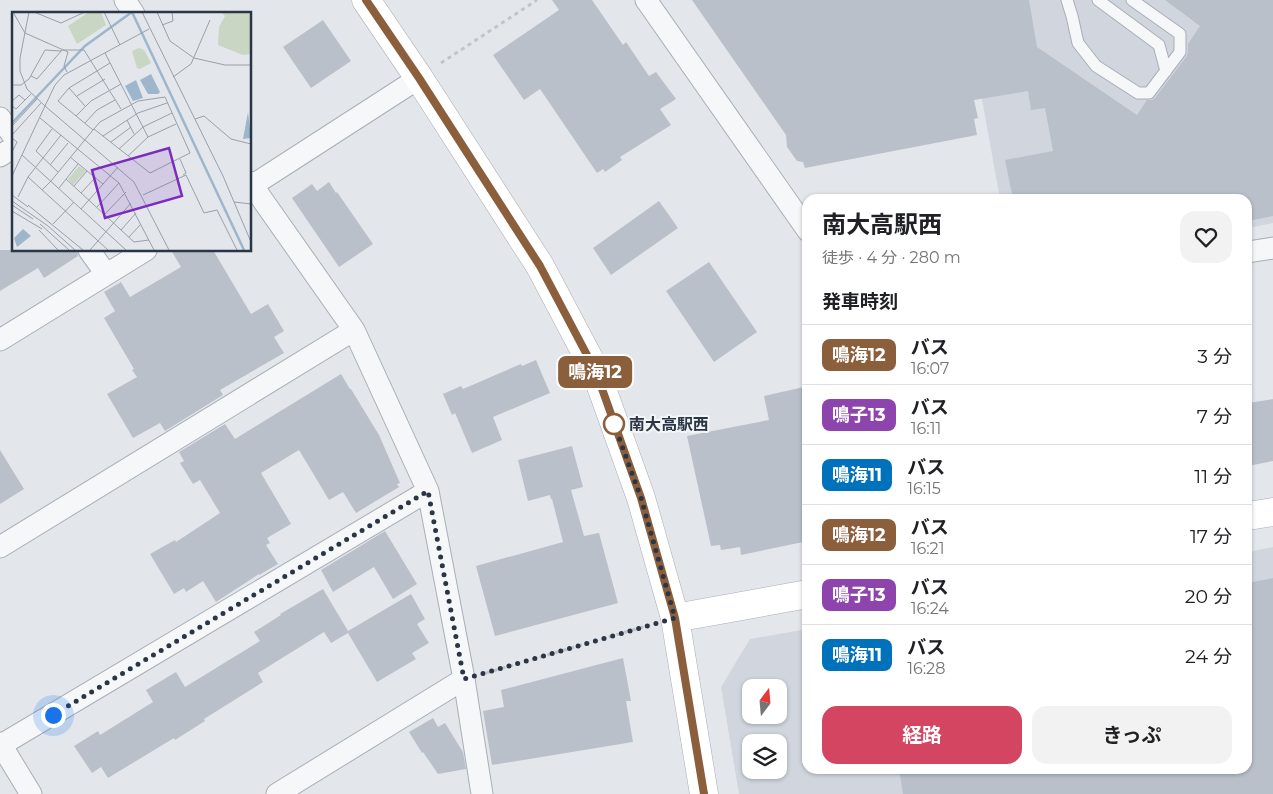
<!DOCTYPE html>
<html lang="ja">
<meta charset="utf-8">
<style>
body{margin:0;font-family:Montserrat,"Noto Sans JP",sans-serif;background:#f2f2f2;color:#202124;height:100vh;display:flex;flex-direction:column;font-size:19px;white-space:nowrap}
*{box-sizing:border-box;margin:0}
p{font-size:16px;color:#757577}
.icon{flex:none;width:28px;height:28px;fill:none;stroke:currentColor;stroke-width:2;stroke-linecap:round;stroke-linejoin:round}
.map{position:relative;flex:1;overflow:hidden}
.panel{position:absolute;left:802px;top:194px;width:450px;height:580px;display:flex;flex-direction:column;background:#fff;border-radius:15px;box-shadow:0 1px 4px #0004}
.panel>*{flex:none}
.badge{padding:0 10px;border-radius:8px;font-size:18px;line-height:32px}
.needle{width:32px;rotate:16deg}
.controls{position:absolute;left:742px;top:679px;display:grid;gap:10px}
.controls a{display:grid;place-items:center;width:45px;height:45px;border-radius:10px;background:#fff;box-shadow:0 1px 4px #0004;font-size:25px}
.you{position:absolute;width:25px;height:25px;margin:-12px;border:4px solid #fff;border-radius:50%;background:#1a73e8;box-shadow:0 0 0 8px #1a73e833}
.map>.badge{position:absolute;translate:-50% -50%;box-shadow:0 0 0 2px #fff}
h2{padding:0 20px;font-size:19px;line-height:45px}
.round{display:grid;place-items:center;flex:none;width:52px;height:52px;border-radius:15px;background:#f2f2f2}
.headline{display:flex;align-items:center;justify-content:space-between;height:85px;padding:0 20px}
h1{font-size:24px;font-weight:700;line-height:38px}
.action{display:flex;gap:10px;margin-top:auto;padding:10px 20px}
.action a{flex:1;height:58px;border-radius:15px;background:#d34560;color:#fff;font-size:20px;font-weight:700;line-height:58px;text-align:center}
.action a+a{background:#f2f2f2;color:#202124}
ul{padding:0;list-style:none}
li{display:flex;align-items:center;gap:15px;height:60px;padding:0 20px;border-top:1px solid #e0e0e0}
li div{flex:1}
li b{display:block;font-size:19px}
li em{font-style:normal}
li .badge{min-width:55px;font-weight:700;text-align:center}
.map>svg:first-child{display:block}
</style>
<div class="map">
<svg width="1273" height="794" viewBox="0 0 1273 794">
<rect width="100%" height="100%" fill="#e3e7ec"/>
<path fill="#d1d6de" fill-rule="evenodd" d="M964 0H1273V223L1248 228V199H1000Z
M1273 547V794H739L721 687 750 639 807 629 808 769H1248V552ZM751 688H779V715H751ZM751 742H779V770H751Z"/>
<path fill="#bac0ca" d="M552 0H592L623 45 626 42 649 76 656 72 676 99 660 109 671 125 620 157 622 160 605 172 603 169 597 173 540 89 524 100 493 55 559 10Z
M692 0H1029L1037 47 1137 115 1147 100H1152L1155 98 1186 57 1188 52V44L1200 26 1165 0H1273V216L1248 221V199H1013L1005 160 1053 151 1045 108 1031 110 1028 91 974 100 978 118 974 119 977 135 805 168 803 162 797 161 787 147 786 135Z
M323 20 351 61 311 88 283 47Z
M329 182 336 193 337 192 373 244 339 267 292 198 312 184 317 191Z
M659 201 678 228 611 275 593 248Z
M0 250H77L78 256 44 278 38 268 0 291Z
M171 250H213L251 314 268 304 284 331 274 337 284 353 220 390 223 395 165 431 160 423 133 438 107 394 137 377 132 370 134 369 104 318 115 311 104 292 121 282 130 297 181 267Z
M709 262 757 332 714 362 666 291Z
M536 360 550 393 493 417 502 440 472 453 455 413 452 415 443 394 461 386 463 389 521 364 522 366Z
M341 374 350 389H351L379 435 400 483 397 484 399 487 356 513 343 492 329 500 299 450 261 473 291 524 267 538 270 543 266 545 278 564 259 575V574L216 602 203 581 186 592 184 588 174 594 150 554 175 540 176 542 220 513 200 480 193 484 180 463 184 461 179 452 225 424 235 439Z
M808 386V541L741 555 740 547 721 550 720 545 711 546 687 436 769 420 764 396Z
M1273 399V461L1248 466V403Z
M572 446 583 487 571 490 584 536 599 533 618 603 495 636 476 566 563 542 552 499H551L550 495 528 501 518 460Z
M0 450 24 489 0 504Z
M385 531 417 584 393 599 374 567 333 592 321 570Z
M1273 578V794H903L899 769H1248V583Z
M323 589 348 631 411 594 425 619 417 624 429 643 412 653 416 659 377 682 348 633 331 643 324 632 258 673 263 682 204 719 205 721 175 740 174 738 108 778 101 767 92 773 74 746 98 731 100 735 153 702 146 690 176 672 185 687 260 641 254 632 281 615 280 614Z
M623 658 631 701H626L633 742 492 765 483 711 504 707 501 690Z
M433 718 438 727 445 723 463 752 466 769 438 774 423 752 422 753 409 732Z"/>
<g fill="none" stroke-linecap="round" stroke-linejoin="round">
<g stroke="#a8aeb7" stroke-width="13">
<path id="lane" d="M1067 0 1072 16 1078 43 1096 66 1138 93H1149L1180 52V34L1132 0
M1098 0 1159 45 1166 71"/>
</g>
<g stroke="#a8aeb7" stroke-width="23">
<path id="street" d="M125 0 134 14
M646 0 808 231
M0 118 14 137
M0 156 14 147
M250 182 354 330 428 491 464 679 482 794
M250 187 419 78
M89 250 106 274
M1248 252 1273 248
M0 340 146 250
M0 547 354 330
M0 743 31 794
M1 745 428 491
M277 794 464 679"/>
</g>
<g stroke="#a8aeb7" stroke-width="29">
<path id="secondary" d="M366 0 419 78 540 266 596 372 641 498 675 618 704 794
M1248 516 1273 512
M675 618 808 594"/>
</g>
<path stroke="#c1c5ca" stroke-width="3" stroke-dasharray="4 4" stroke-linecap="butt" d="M441 63 537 0
M486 673 650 625"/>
<use href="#lane" stroke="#f6f7f9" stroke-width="11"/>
<use href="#street" stroke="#f6f7f9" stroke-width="21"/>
<use href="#secondary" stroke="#fff" stroke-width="28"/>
</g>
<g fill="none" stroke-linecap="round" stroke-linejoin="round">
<g stroke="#fff" stroke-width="11">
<path id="line" d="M366 0 419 78 540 266 596 372 641 498 675 618 704 794"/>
</g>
<use href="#line" stroke="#8b5e3c" stroke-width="8"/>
<path stroke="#2a3545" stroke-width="5" stroke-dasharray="0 9" d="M53 715 428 491 464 679 675 618 641 498 614 424"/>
</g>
<circle fill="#fff" stroke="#8b5e3c" stroke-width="2.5" cx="614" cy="424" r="10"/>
<g text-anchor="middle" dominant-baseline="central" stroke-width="4" stroke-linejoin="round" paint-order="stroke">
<g font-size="16" font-weight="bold" fill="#2a3545" stroke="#f3f6f9" text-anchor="start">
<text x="629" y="424">南大高駅西</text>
</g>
</g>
<g transform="translate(12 12)">
<rect width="239" height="239" fill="#e3e7ec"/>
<path d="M77 0H89L94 13 65 32 56 14ZM209 0H239V42L231 43 206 33 207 15 213 4ZM127 36 132 38 139 51 128 57 125 56 120 39ZM67 154 74 159 61 173 56 167Z" fill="#c9d6c4"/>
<path d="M139 62 148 80 146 82H136L128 68ZM124 68 131 86 121 89 113 74ZM236 100 239 126 231 127ZM11 217 19 224 5 235 2 226Z" fill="#9db6cc"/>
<path fill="none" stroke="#9db6cc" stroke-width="2.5" d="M120 0 232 238M0 111 73 34 120 0"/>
<path fill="none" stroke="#99a0a9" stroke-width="1" d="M1 0 13 21 56 40 52 54 55 60M22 0 49 11 73 0M92 0 108 33M130 0 211 164 239 230M145 0 158 29 182 46 213 53H239M150 13 161 9 160 0M137 17 52 63 43 73 33 94 122 170 157 238M93 41 136 125M19 64 25 67 50 38H72L109 97M161 65 179 52 198 8M0 73H9L17 67 33 38 49 39M57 76 73 94M65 84 93 67M0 89 7 83 13 88M0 94 4 97 19 82M64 104 79 89 109 72M28 106 107 171 142 238M183 107 192 104 219 127 239 132M115 108 122 122M73 111 85 98 103 88M0 114 25 87M40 117 24 139 46 160M81 118 46 89 57 76 98 51M0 123 29 91M91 124 126 101 155 91M0 126 5 130 0 140M99 130 119 115M107 137 131 115 160 101M10 143 114 238M116 144 136 125 164 112M58 145 91 172M168 147 174 161 171 163M38 153 56 131M0 164 33 94 15 77 8 59V46L17 0M16 165 96 238M54 167 122 230 137 228M62 174 75 159M47 176 66 152M30 178 39 169 81 118 88 110 126 89 153 85 178 141 138 161 82 117M69 181 83 166M0 183 16 195M131 183 174 163 192 201 205 198 225 238M6 185 16 165 49 123M0 189 36 214 63 238M222 190 239 192M0 193 21 207M16 193 71 238M85 195 107 171M69 197 106 155M0 199 30 217M93 202 114 180M28 212 57 238M41 212 62 190M27 218 46 238M109 218 124 201M117 225 129 212M78 238 119 191"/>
<path fill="#7b2cbf" fill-opacity="0.15" stroke="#7b2cbf" stroke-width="2.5" d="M157 136 170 184 93 206 80 158Z"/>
<rect width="239" height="239" fill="none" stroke="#2a3545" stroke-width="2.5"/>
</g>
</svg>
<div class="controls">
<a><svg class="needle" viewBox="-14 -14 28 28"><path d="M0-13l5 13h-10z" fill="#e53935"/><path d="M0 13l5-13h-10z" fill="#757577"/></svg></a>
<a><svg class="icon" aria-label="layers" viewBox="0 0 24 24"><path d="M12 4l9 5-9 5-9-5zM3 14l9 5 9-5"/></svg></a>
</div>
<div class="you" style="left:53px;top:715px"></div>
<b class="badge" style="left:595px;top:372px;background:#8b5e3c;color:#fff">鳴海12</b>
<section class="panel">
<div class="headline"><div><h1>南大高駅西</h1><p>徒歩 · 4 分 · 280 m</p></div><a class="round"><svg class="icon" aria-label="heart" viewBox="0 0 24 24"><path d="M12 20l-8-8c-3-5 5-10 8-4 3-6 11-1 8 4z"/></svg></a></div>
<h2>発車時刻</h2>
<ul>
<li><span class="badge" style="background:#8b5e3c;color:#fff">鳴海12</span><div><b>バス</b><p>16:07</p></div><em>3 分</em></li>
<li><span class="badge" style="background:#8e44ad;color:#fff">鳴子13</span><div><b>バス</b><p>16:11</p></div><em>7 分</em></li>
<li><span class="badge" style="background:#0072bc;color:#fff">鳴海11</span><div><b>バス</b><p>16:15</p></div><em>11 分</em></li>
<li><span class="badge" style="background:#8b5e3c;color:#fff">鳴海12</span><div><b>バス</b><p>16:21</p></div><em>17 分</em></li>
<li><span class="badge" style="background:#8e44ad;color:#fff">鳴子13</span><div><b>バス</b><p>16:24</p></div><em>20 分</em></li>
<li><span class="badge" style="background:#0072bc;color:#fff">鳴海11</span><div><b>バス</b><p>16:28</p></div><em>24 分</em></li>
</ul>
<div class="action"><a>経路</a><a>きっぷ</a></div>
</section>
</div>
